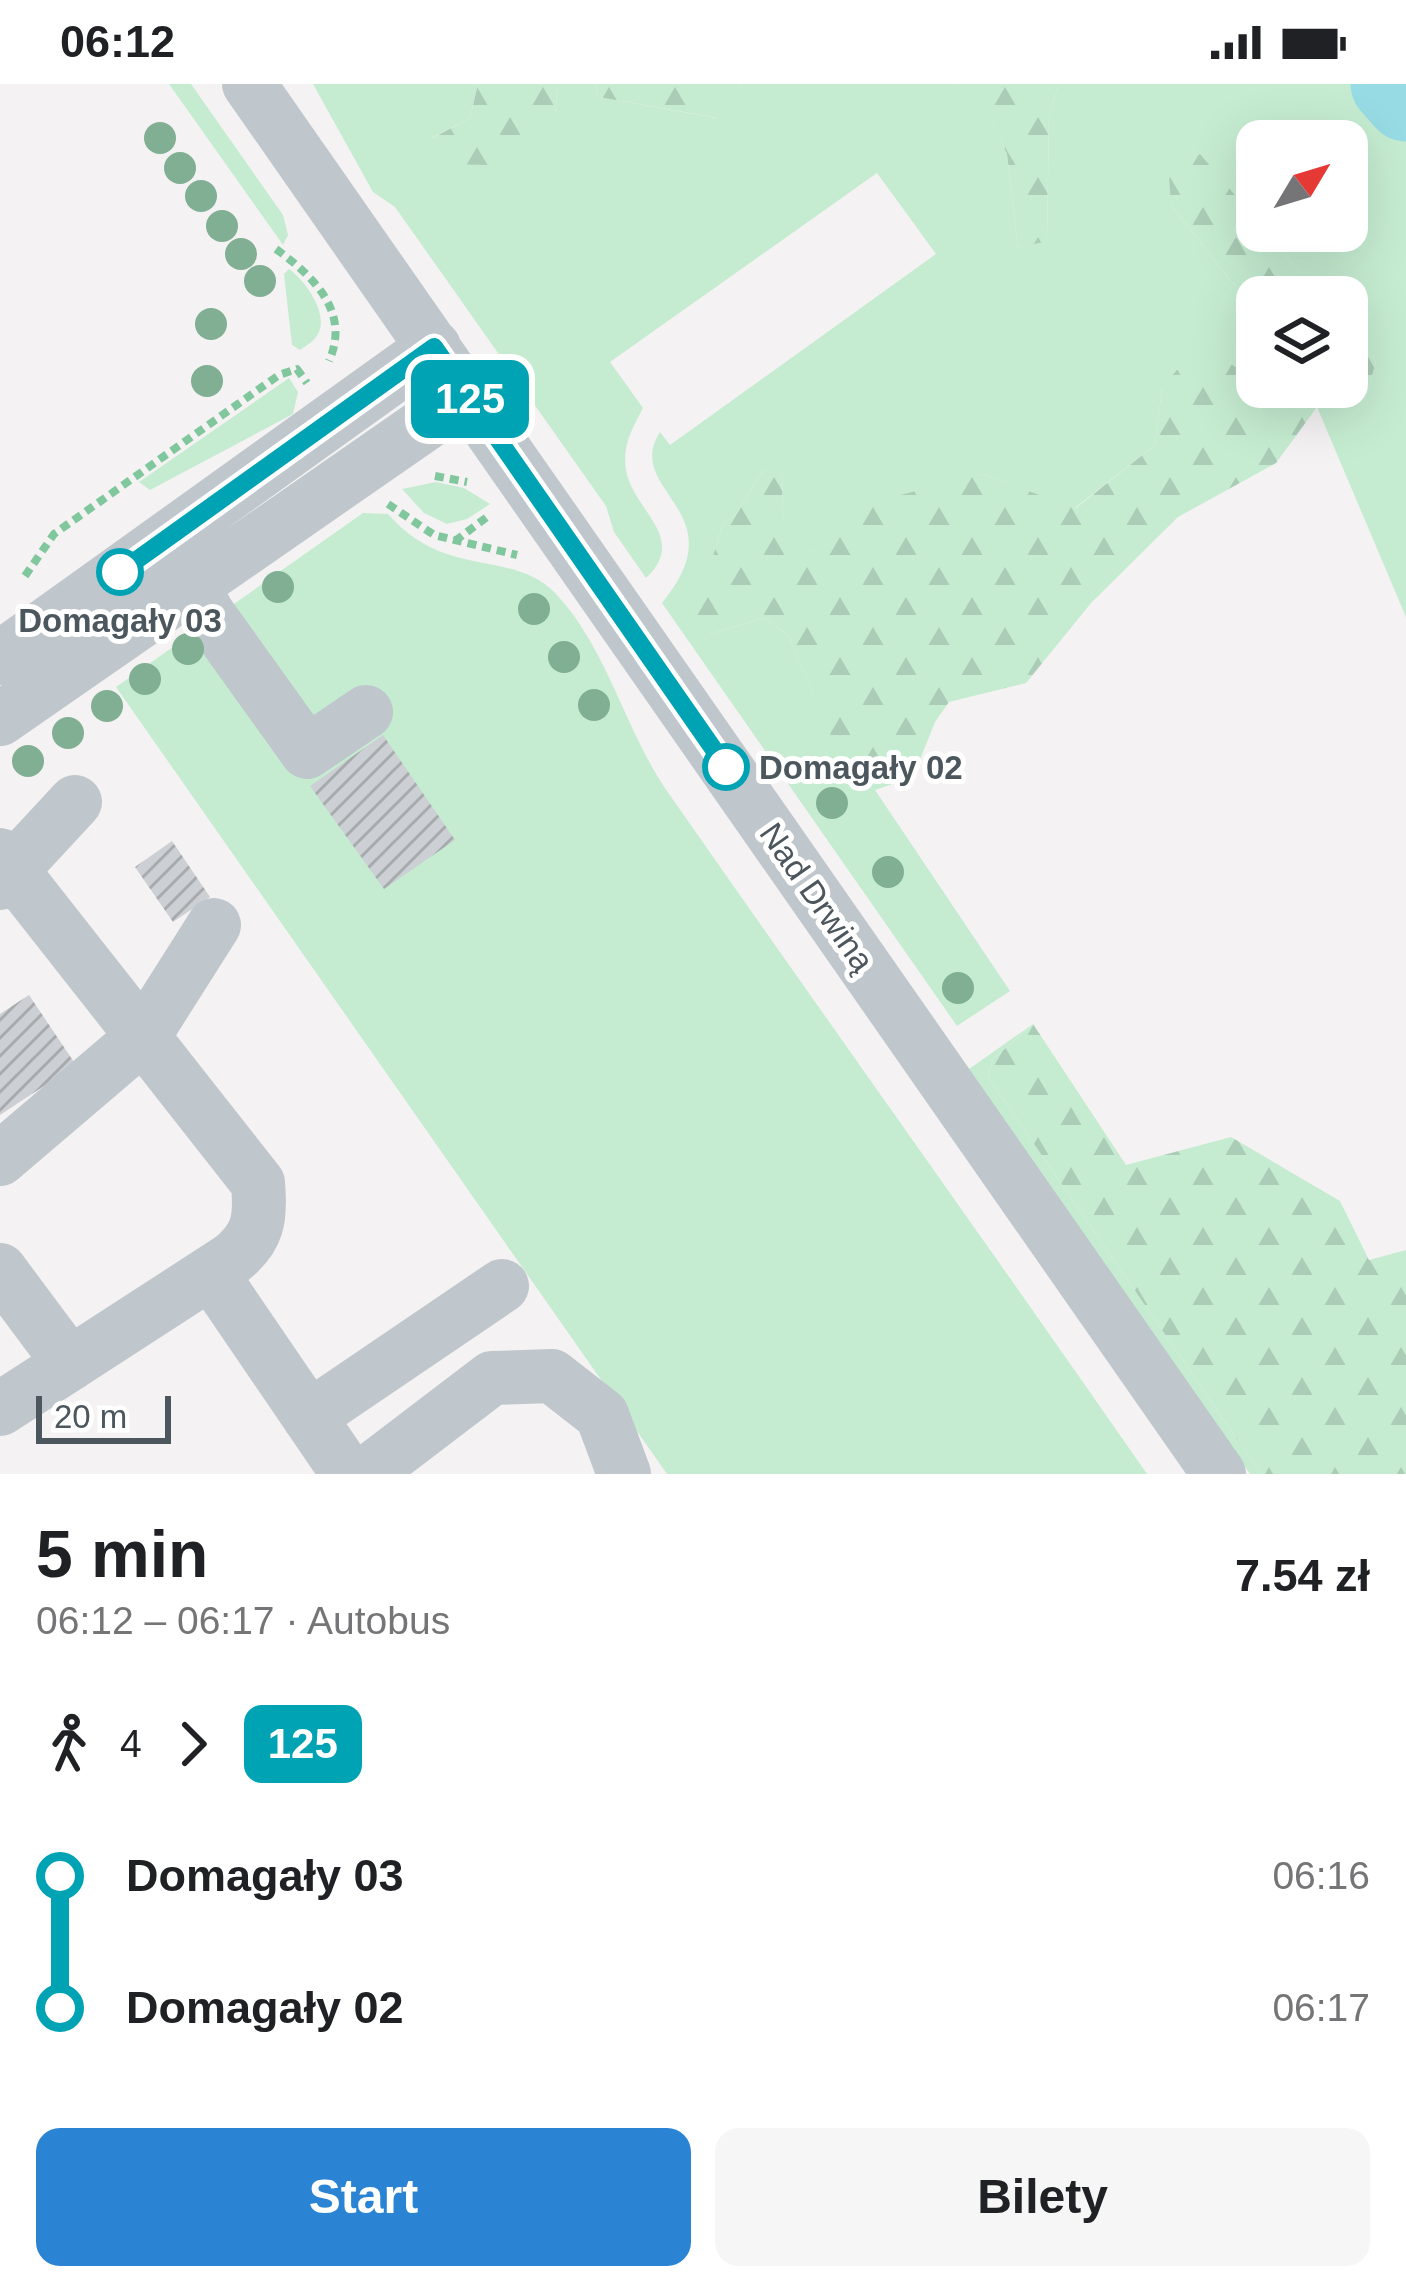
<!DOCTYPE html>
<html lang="pl">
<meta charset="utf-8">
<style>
body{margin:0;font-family:Arial,sans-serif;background:#f6f6f6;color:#202124;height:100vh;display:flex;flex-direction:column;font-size:45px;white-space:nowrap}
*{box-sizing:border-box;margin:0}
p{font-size:39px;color:#757577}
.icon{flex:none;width:66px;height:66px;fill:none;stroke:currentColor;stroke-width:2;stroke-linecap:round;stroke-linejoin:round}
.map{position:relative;height:1390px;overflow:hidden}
.sheet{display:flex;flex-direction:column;background:#fff;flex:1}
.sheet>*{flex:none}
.badge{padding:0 24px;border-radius:18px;font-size:42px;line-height:78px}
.needle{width:78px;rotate:52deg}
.tools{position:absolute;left:1236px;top:36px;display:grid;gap:24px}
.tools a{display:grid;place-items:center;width:132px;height:132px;border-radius:24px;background:#fff;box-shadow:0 12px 48px #0002;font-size:60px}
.scale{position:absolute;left:36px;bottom:30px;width:135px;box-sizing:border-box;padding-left:12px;border:6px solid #4b565d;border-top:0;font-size:33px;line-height:42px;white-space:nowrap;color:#4b565d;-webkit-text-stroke:9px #fff;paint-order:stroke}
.map>.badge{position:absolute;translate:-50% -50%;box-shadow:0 0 0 6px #fff}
.legs{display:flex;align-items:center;gap:18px;height:132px;padding:0 36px;font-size:39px}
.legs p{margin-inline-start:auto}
.summary{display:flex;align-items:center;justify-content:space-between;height:204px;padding:0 36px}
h1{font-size:66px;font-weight:700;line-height:90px}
.primary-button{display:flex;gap:24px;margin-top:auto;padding:24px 36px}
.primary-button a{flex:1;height:138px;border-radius:24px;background:#2b83d4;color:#fff;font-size:48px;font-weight:700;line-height:138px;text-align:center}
.primary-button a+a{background:#f6f6f6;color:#202124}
ul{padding:0 36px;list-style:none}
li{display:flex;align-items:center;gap:42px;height:132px;font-size:45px}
li i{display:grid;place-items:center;width:18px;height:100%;margin:0 15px;background:currentColor}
li i::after{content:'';width:30px;height:30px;margin:-15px;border:9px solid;border-radius:50%;background:#fff}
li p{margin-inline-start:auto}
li:first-child i{background:linear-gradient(#0000 50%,currentColor 0)}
li:last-child i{background:linear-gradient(currentColor 50%,#0000 0)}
.status{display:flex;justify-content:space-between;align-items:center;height:84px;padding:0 60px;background:#fff;direction:ltr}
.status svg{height:33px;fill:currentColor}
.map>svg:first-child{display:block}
</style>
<div class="status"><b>06:12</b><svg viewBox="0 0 49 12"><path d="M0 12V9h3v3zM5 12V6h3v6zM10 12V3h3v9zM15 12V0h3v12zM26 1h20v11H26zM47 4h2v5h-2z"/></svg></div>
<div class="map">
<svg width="1406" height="1390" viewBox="0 0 1406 1390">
<defs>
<pattern id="forest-firs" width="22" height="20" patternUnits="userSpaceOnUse" patternTransform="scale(3)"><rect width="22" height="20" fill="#c5ecd1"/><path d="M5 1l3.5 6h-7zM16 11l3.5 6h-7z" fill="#abccb6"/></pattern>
<pattern id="building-hatch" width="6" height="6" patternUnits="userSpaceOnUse" patternTransform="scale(3)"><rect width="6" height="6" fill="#cccfd3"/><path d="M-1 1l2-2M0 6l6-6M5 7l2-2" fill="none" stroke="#a8abae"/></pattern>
</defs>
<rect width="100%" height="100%" fill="#f4f2f2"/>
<path fill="#c5ecd1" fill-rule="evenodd" d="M169 0H191L283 131 288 151 283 161Z
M313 0H478L470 34 430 55 555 31 558 0H595L598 13 717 34 742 0H951L980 9 1007 70 1018 164 1047 156 1049 30 1059 0H1406V533L1317 323 1262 331 1248 292 1162 304 1155 361 1075 424 981 390 819 464 790 472 782 425 783 387 762 388 735 432 724 437 711 478 709 550 765 534 788 551 846 686 875 706 1010 907 957 942 662 519C739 426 622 408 660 348L670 361 936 170 877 89 610 278 643 324C632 345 622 362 626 386 633 427 689 453 646 494L614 448 606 422 395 123 373 108ZM1257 57H1347V147H1265L1321 213H1347V243L1376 277 1366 314 1317 323 1304 303H1257V230L1171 121 1200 71 1257 137Z
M289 185C305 196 332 233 316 253 312 259 305 262 300 266L292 261 284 190Z
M289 294 298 308 293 330 150 406 139 398Z
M436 398 464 404 490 420 467 435 447 440 424 429 402 405Z
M363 429 388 430C405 449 423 462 447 470 484 483 527 479 556 510 607 564 625 646 667 707 826 935 988 1161 1147 1390H667L116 603Z
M1033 940 993 975 988 993 1261 1390H1250L969 985Z"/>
<path fill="url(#forest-firs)" d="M478 0H558L555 31 530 82 445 80 429 56 470 34Z
M595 0H742L718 34 598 13Z
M951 0H1059L1049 30 1047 157 1018 164 1007 70 980 10Z
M1200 70 1257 137V147H1265L1321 213H1257V230L1171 121 1169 93Z
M1347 243 1376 277 1366 314 1317 323 1276 379 1178 433 1091 519 1026 599 949 618 935 638 913 693 875 706 846 687 788 551 765 534 709 550 679 514 711 478 724 437 735 432 762 388 783 386 782 425 791 471 819 464 824 431 981 390 1076 424 1155 361 1162 304 1190 270C1243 279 1243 282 1262 330L1315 323 1304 303H1347Z
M1033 940 1126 1081 1231 1053 1340 1117 1369 1176 1406 1166V1390H1261L988 993 993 975Z"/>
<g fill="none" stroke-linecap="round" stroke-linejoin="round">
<path stroke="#97dbe5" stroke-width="81" d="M1391 0 1406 17"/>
</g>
<path fill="url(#building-hatch)" d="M383 651 455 756 384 805 310 702Z
M172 757 210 813 173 838 135 783Z
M29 911 76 981 0 1031V930Z"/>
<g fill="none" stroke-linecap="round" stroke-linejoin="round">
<path stroke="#80c79e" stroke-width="8" stroke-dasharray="9 6" stroke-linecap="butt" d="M276 165C313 192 351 228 329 277
M435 392 467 398
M388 420 434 451 517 471
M455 457 491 430
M25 492 54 450 279 291 297 285 307 299"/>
<path stroke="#bfc7cc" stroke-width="54" d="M249 0 1219 1390
M192 502 208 530 307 668 366 628
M0 574 434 263
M0 635 467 311
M0 771 258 1099C261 1134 259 1154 230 1176L0 1325
M0 799 75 718
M0 1075 143 953 214 841
M0 1186 70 1280
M211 1189 348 1390
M309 1333 502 1202
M366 1390 492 1294 552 1292 602 1331 624 1390"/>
</g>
<g fill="#80af93">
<circle cx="160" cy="54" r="16"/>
<circle cx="180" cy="84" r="16"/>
<circle cx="201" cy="112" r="16"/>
<circle cx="222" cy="142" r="16"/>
<circle cx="241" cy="170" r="16"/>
<circle cx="260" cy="197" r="16"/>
<circle cx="211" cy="240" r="16"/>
<circle cx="207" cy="297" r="16"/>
<circle cx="278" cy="503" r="16"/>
<circle cx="534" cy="525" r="16"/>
<circle cx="188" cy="565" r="16"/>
<circle cx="564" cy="573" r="16"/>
<circle cx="145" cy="595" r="16"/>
<circle cx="594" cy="621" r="16"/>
<circle cx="107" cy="622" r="16"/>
<circle cx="68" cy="649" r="16"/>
<circle cx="28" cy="677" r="16"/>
<circle cx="832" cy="719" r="16"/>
<circle cx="888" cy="788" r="16"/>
<circle cx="958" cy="904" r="16"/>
</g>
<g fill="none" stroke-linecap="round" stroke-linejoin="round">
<g stroke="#fff" stroke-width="27">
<path id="line-1" d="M120 488 434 263 726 683"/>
</g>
<use href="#line-1" stroke="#00a3b4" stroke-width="18"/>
</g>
<g fill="#fff" stroke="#00a3b4" stroke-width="6">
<circle cx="120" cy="488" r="21"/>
<circle cx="726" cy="683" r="21"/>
</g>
<g text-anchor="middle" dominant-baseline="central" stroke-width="10" stroke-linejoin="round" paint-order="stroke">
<g font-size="33" font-weight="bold" fill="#4b565d" stroke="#fff">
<text x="120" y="536">Domagały 03</text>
<text x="759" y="683" text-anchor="start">Domagały 02</text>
</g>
<g font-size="33" fill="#4b565d" stroke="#fff">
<text transform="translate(817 813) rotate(55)">Nad Drwiną</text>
</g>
</g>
</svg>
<div class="tools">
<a><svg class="needle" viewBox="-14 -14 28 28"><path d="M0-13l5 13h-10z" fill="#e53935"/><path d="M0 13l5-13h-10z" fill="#757577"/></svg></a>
<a><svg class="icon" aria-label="layers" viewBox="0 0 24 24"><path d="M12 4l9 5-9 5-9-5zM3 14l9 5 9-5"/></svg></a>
</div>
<div class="scale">20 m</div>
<b class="badge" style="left:470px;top:315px;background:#00a3b4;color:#fff">125</b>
</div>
<section class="sheet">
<div class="summary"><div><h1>5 min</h1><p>06:12 – 06:17 · Autobus</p></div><b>7.54 zł</b></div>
<div class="legs"><svg class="icon" aria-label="walk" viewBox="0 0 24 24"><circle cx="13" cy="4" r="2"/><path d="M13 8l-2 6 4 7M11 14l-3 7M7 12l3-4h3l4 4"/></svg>4<svg class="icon" aria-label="forward" viewBox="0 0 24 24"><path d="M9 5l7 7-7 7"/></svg><b class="badge" style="background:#00a3b4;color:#fff">125</b></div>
<ul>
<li><i style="color:#00a3b4"></i><b>Domagały 03</b><p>06:16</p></li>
<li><i style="color:#00a3b4"></i><b>Domagały 02</b><p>06:17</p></li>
</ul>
<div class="primary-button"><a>Start</a><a>Bilety</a></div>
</section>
